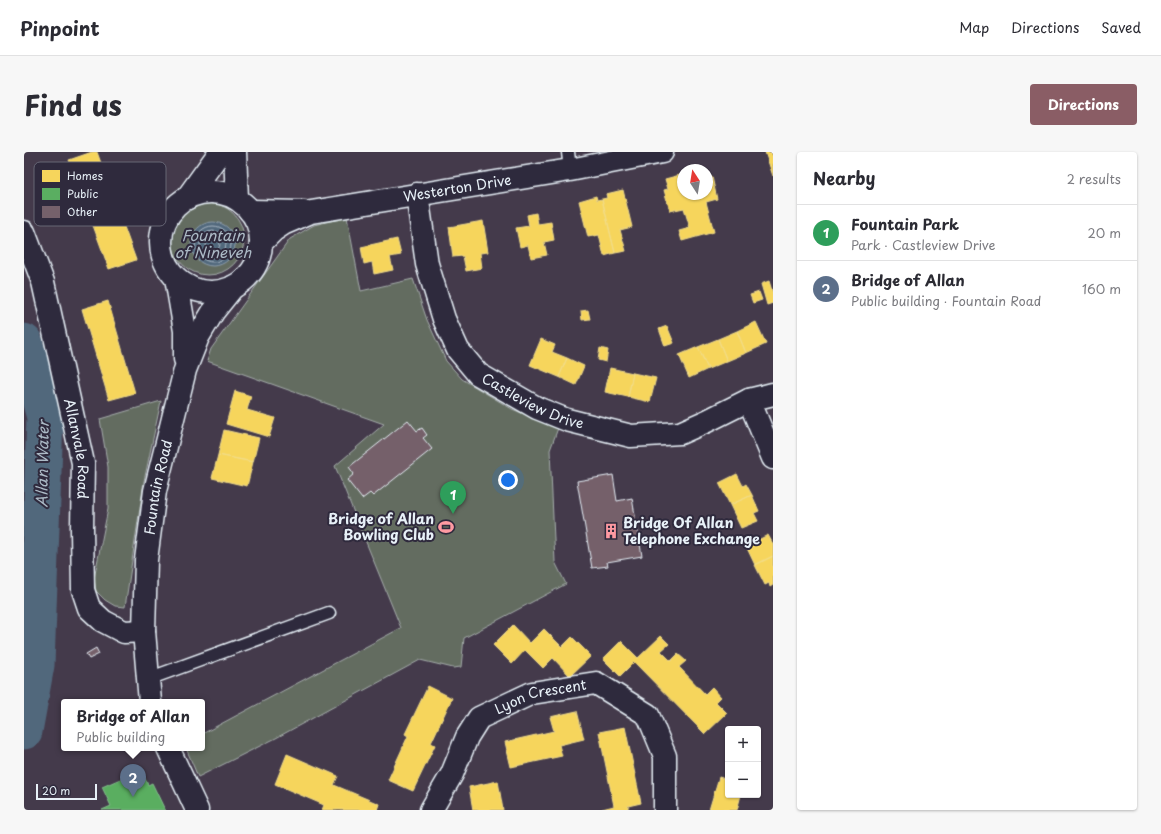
<!DOCTYPE html>
<html lang="en">
<head>
<meta charset="utf-8">
<style>
	:root { --surface:#fff; --page:#f7f7f7; --text:#2b2b33; --muted:#7c7c81; --line:#e1e1e2; --accent:#8a5d65 }
	body { margin:0; font-family:"Playpen Sans",sans-serif; background:var(--page); color:var(--text) }
	.controls { position:absolute; right:12px; bottom:12px; display:grid; overflow:hidden; border-radius:4px; box-shadow:0 1px 3px #0004 }
	.controls button { width:36px; height:36px; display:grid; place-items:center; padding:0; border:0; border-bottom:1px solid var(--line); background:var(--surface); color:var(--text); font:20px sans-serif }
	.compass { position:absolute; left:653px; top:12px; width:36px; height:36px; border-radius:50%; background:var(--surface); box-shadow:0 1px 3px #0004; rotate:348deg }
	.scale { position:absolute; left:12px; bottom:10px; width:61px; box-sizing:border-box; padding-left:4px; border:2px solid #e8f1f8; border-top:0; font-size:11px; line-height:14px; white-space:nowrap; color:#e8f1f8; -webkit-text-stroke:3px #2f2a3d; paint-order:stroke }
	.you { position:absolute; left:484px; top:328px; width:14px; height:14px; margin:-10px; border:3px solid #fff; border-radius:50%; background:#1a73e8; box-shadow:0 0 0 6px #1a73e833 }
	.badge { display:grid; place-items:center; width:26px; height:26px; border-radius:50%; background:var(--accent); color:#fff; font-size:13px; font-weight:700 }
	.pin { position:absolute; translate:-50% -33px; filter:drop-shadow(0 1px 2px #0008) }
	.pin::after { content:''; position:absolute; top:21px; width:14px; height:12px; background:inherit; clip-path:polygon(0 0,100% 0,50% 100%) }
	.popup { position:absolute; left:37px; top:547px; width:144px; height:52px; box-sizing:border-box; display:grid; place-content:center; border-radius:4px; background:var(--surface); filter:drop-shadow(0 1px 3px #0005); font-size:13px; white-space:nowrap; color:var(--muted) }
	.popup b { font-size:15px; color:var(--text) }
	.popup::after { content:''; position:absolute; left:50%; top:100%; margin-left:-8px; border:8px solid transparent; border-top-color:var(--surface) }
	.list { margin:0; padding:0; list-style:none }
	h2 { display:flex; justify-content:space-between; align-items:center; height:52px; margin:0; padding:0 16px; font-size:17px }
	h2 small { font-size:13px; font-weight:400; color:var(--muted) }
	.list li { display:grid; grid-template-columns:26px 1fr auto; gap:12px; align-items:center; box-sizing:border-box; height:56px; padding:0 16px; border-top:1px solid var(--line) }
	.list b { display:block; font-size:15px; white-space:nowrap }
	.list p { margin:0; font-size:13px; white-space:nowrap; color:var(--muted) }
	.list em { font-size:13px; font-style:normal; color:var(--muted) }
	.map { position:relative; flex:none; width:749px; height:658px; overflow:hidden; border-radius:4px }
	header { display:flex; align-items:center; gap:24px; box-sizing:border-box; height:56px; padding:0 20px; background:var(--surface); border-bottom:1px solid var(--line) }
	header strong { font-size:19px }
	nav { display:flex; gap:22px; margin-inline-start:auto; font-size:14px }
	.intro { display:flex; align-items:center; justify-content:space-between; box-sizing:border-box; height:96px; padding:0 24px }
	h1 { margin:0; font-size:28px }
	.button { padding:10px 18px; border-radius:4px; background:var(--accent); color:#fff; font-size:14px; font-weight:700 }
	main { display:flex; gap:24px; padding:0 24px }
	aside { flex:1; background:var(--surface); border-radius:4px; box-shadow:0 1px 3px #0004 }
	.map>svg:first-child { display:block }
	.green { fill:#636c60; stroke:#a6aeac }
	.water { fill:#51677c; stroke:#8d9eae }
	.homes { fill:#f6d55c; stroke:#f2dd8b }
	.public { fill:#5aae61; stroke:#85c28e }
	.lines { fill:none; stroke-linecap:round; stroke-linejoin:round }
	.shore { stroke:#acbac6; stroke-width:1 }
	.river { stroke:#51677c; stroke-width:37 }
	.building { fill:#75616b; stroke:#e8f1f8 }
	.service-casing { stroke:#e8f1f8; stroke-width:15 }
	.minor-casing { stroke:#e8f1f8; stroke-width:25 }
	.secondary-casing { stroke:#e8f1f8; stroke-width:25 }
	.service { stroke:#2f2a3d; stroke-width:12 }
	.minor { stroke:#2f2a3d; stroke-width:22 }
	.secondary { stroke:#2f2a3d; stroke-width:22 }
	.labels { text-anchor:middle; stroke-width:4; stroke-linejoin:round; paint-order:stroke }
	.street-label { font-size:14px; fill:#e8f1f8; stroke:#2f2a3d }
	.poi-label { font-size:14px; font-weight:bold; fill:#e8f1f8; stroke:#2f2a3d; text-anchor:end }
	.water-label { font-size:15px; font-style:italic; fill:#acbac6; stroke:#2f2a3d }
	.key { fill:#2f2a3d; stroke:#666675; stroke-width:1 }
	.key-label { font-size:11px; fill:#e8f1f8 }
</style>
</head>
<body>
<header>
<strong>Pinpoint</strong>
<nav><a>Map</a><a>Directions</a><a>Saved</a></nav>
</header>
<div class="intro"><h1>Find us</h1><a class="button">Directions</a></div>
<main>
<div class="map">
<svg width="749" height="658" viewBox="0 0 749 658">
	<rect width="100%" height="100%" fill="#443a4b"/>
	<filter id="ink" filterUnits="userSpaceOnUse"><feTurbulence type="fractalNoise" baseFrequency=".025" numOctaves="2"/><feDisplacementMap in="SourceGraphic" scale="8" xChannelSelector="R" yChannelSelector="G"/><feConvolveMatrix kernelMatrix="1 2 1 2 8 2 1 2 1" color-interpolation-filters="sRGB"/></filter>
	<g filter="url(#ink)">
		<!-- green -->
		<path class="green" d="M148 87a36 36 0 1 1 72 0a36 36 0 1 1-72 0Z
			M323,65L337,139L389,127L403,168L422,209L438,227L488,257L534,276L526,298L531,410L542,432L440,486L437,515L429,516L396,508L252,586L174,625L162,596H178V582L377,476L311,314L360,272L183,209L187,197L266,87L290,73Z
			M137,249L120,329L101,455L91,454L81,448L72,439L70,427L84,357V315L76,267Z"/>
		<!-- water -->
		<path class="water" d="M167 92a22 22 0 1 1 44 0a22 22 0 1 1-44 0Z"/>
		<!-- homes -->
		<path class="homes" d="M68,0H73L112,108L85,117L45,8Z
			M741,0H749V24Z
			M683,20L685,26L688,25L693,47L682,50L690,80L658,89L655,79L666,76L660,56L646,59L640,38L644,37L641,27L656,23L659,33V42H683Z
			M599,38L608,75L596,78L602,99L591,101L578,47L583,46L582,42Z
			M572,44L573,48L578,47L591,101L580,104L575,83L564,85L555,49Z
			M512,61L514,72L527,70L530,88L520,90L523,103L507,106L504,93L496,95L492,76L505,74L503,63Z
			M459,69L464,100L456,101L458,116L442,119L439,104L429,105L425,75Z
			M373,87L377,103L366,105L369,118L350,122L348,110L340,112L337,95Z
			M745,129L749,142V151L743,153L737,132Z
			M735,140L738,148L729,151L726,143Z
			M84,149L111,241L85,248L58,157Z
			M564,158L566,167L558,168L557,159Z
			M732,170L742,192L722,201L713,179Z
			M643,174L650,191L641,194L635,177Z
			M713,179L722,201L703,209L694,187Z
			M517,187L531,193L528,200L543,206L535,225L506,213Z
			M694,187L703,209L684,217L674,195Z
			M674,195L684,217L665,226L655,203Z
			M576,196L584,198L582,210L574,208Z
			M543,206L560,214L552,233L535,225Z
			M586,216L609,221L604,245L581,240Z
			M609,221L632,226L626,250L604,245Z
			M211,239L227,244L223,258L251,266L245,285L202,272Z
			M200,278L235,286L229,310L194,303Z
			M194,303L229,310L223,334L188,326Z
			M713,322L719,334L722,332L728,343L706,353L695,331Z
			M728,343L735,359L730,361L734,369L717,376L706,353Z
			M744,383L749,392V404L731,413L722,394Z
			M749,404V433L746,435L745,431L741,433L731,413Z
			M489,473L506,491L520,477L538,495L548,485L567,504L546,524L529,506L519,516L501,498L488,512L469,493Z
			M637,484L645,492L637,499L647,509L654,502L662,509L655,515L681,542L688,535L697,545L692,550L703,561L681,582L610,510L596,524L579,507L597,489L614,506Z
			M404,534L428,546L407,591L411,593L389,639L364,628L384,584L381,582Z
			M553,559L560,587L535,593L538,604L487,615L481,590L530,579L526,565Z
			M601,575L617,651L604,654V658H578V657L590,654L575,580Z
			M263,602L314,624L310,633L355,652L353,658H298L300,653L251,632Z
			M695,625L704,628V643H717L713,658H685Z
			M474,629L479,658H449L445,635Z"/>
		<!-- public -->
		<path class="public" d="M117,618L124,633L128,631L141,658H78L87,654L78,635Z"/>
		<g class="lines">
			<!-- shore -->
			<path class="shore" d="M171 92a18 18 0 1 1 36 0a18 18 0 1 1-36 0Z
				M176 92a13 13 0 1 1 26 0a13 13 0 1 1-26 0Z
				M182 92a7 7 0 1 1 14 0a7 7 0 1 1-14 0Z"/>
			<!-- river -->
			<path class="river" d="M0,190L21,265L12,513L0,579"/>
		</g>
		<!-- building -->
		<path class="building" d="M384,268L393,279L398,276L403,283L399,286L408,297L349,344L346,341L338,347L323,328L330,322L325,315Z
			M589,323L593,349L608,346L618,404L583,410L584,414L568,416L553,329Z
			M72,496L75,502L65,507L62,502Z"/>
		<g class="lines">
			<defs>
				<path id="service" d="M544,0L546,18
					M124,527L305,461"/>
				<g id="minor">
					<path id="s1" d="M393,42L403,112L420,167L434,198L454,222L513,256L543,268L607,284L656,281L683,269L725,248L749,242"/>
					<path d="M226,59L280,60"/>
					<path id="s2" d="M0,80L19,130L59,311L58,377L59,438L65,456L79,469L100,480L120,479"/>
					<path id="s3" d="M237,91L250,78L259,72L287,60L546,18L638,0"/>
					<path d="M725,248L749,306"/>
					<path id="s4" d="M407,658L428,622L443,585L455,566L508,541L572,531L624,563L641,604V658"/>
				</g>
				<g id="secondary">
					<path d="M211,0L213,47"/>
					<circle cx="187" cy="90" r="50"/>
					<path d="M163,46L196,0"/>
					<path d="M152,126L161,179V207"/>
					<path id="s5" d="M126,550L120,479L122,408L131,339L161,218L174,185L189,160L209,135"/>
					<path d="M144,596L173,658"/>
				</g>
			</defs>
			<!-- service casing -->
			<use href="#service" class="service-casing"/>
			<!-- minor casing -->
			<use href="#minor" class="minor-casing"/>
			<!-- secondary casing -->
			<use href="#secondary" class="secondary-casing"/>
			<!-- service -->
			<use href="#service" class="service"/>
			<!-- minor -->
			<use href="#minor" class="minor"/>
			<!-- secondary -->
			<use href="#secondary" class="secondary"/>
		</g>
	</g>
	<!-- icons -->
	<defs>
		<symbol id="stadium-bare" viewBox="-9 -9 18 18"><path d="M0-5a6.5 5 0 1 0 0 10a6.5 5 0 1 0 0-10ZM-3.5-1.8h7v3.6h-7Z" fill="#ff9aa2" stroke="#2f2a3d" stroke-width="2.5" paint-order="stroke"/></symbol>
		<symbol id="building-bare" viewBox="-9 -9 18 18"><path d="M-4-6H4V6H1V3H-1V6H-4ZM-2.5-4.3h1.7v1.8h-1.7ZM.8-4.3h1.7v1.8H.8ZM-2.5-1h1.7V.8h-1.7ZM.8-1h1.7V.8H.8Z" fill="#ff9aa2" stroke="#2f2a3d" stroke-width="2.5" paint-order="stroke"/></symbol>
	</defs>
	<g fill-rule="evenodd">
		<use href="#stadium-bare" x="411" y="364" width="22" height="22"/>
		<use href="#building-bare" x="576" y="368" width="22" height="22"/>
	</g>
	<g class="labels">
		<!-- street labels -->
		<g class="street-label">
			<text dy="5" stroke="none"><textPath href="#s3" startOffset="208">Westerton Drive</textPath></text>
			<text dy="5" stroke="none"><textPath href="#s1" startOffset="255">Castleview Drive</textPath></text>
			<text dy="5" stroke="none"><textPath href="#s2" startOffset="224">Allanvale Road</textPath></text>
			<text dy="5" stroke="none"><textPath href="#s5" startOffset="216">Fountain Road</textPath></text>
			<text dy="5" stroke="none"><textPath href="#s4" startOffset="170">Lyon Crescent</textPath></text>
		</g>
		<!-- poi labels -->
		<g class="poi-label">
			<text x="410" y="372">Bridge of Allan<tspan x="410" dy="16">Bowling Club</tspan></text>
			<text x="599" y="376" text-anchor="start">Bridge Of Allan<tspan x="599" dy="16">Telephone Exchange</tspan></text>
		</g>
		<!-- water labels -->
		<g class="water-label">
			<text x="189" y="89">Fountain<tspan x="189" dy="17">of Nineveh</tspan></text>
			<text transform="translate(19 312) rotate(-89)" y="5">Allan Water</text>
		</g>
	</g>
	<!-- legend -->
	<rect x="10" y="10" width="132" height="64" rx="6" class="key"/>
	<rect x="18" y="18" width="18" height="12" fill="#f6d55c"/>
	<rect x="18" y="36" width="18" height="12" fill="#5aae61"/>
	<rect x="18" y="54" width="18" height="12" fill="#75616b"/>
	<g class="key-label">
		<text x="43" y="28">Homes</text>
		<text x="43" y="46">Public</text>
		<text x="43" y="64">Other</text>
	</g>
</svg>
<div class="controls">
<button>+</button>
<button>−</button>
</div>
<svg class="compass" viewBox="-18 -18 36 36"><path d="M0-13l5 13h-10z" fill="#e53935"/><path d="M0 13l5-13h-10z" fill="#7c7c81"/></svg>
<div class="scale">20 m</div>
<div class="you"></div>
<div class="pin badge" style="left:429px;top:362px;background:#2e9e5b">1</div>
<div class="pin badge" style="left:109px;top:645px;background:#5c6f8a">2</div>
<div class="popup"><b>Bridge of Allan</b>Public building</div>
</div>
<aside>
<h2>Nearby<small>2 results</small></h2>
<ul class="list">
<li><span class="badge" style="background:#2e9e5b">1</span><div><b>Fountain Park</b><p>Park · Castleview Drive</p></div><em>20 m</em></li>
<li><span class="badge" style="background:#5c6f8a">2</span><div><b>Bridge of Allan</b><p>Public building · Fountain Road</p></div><em>160 m</em></li>
</ul>
</aside>
</main>
</body>
</html>
